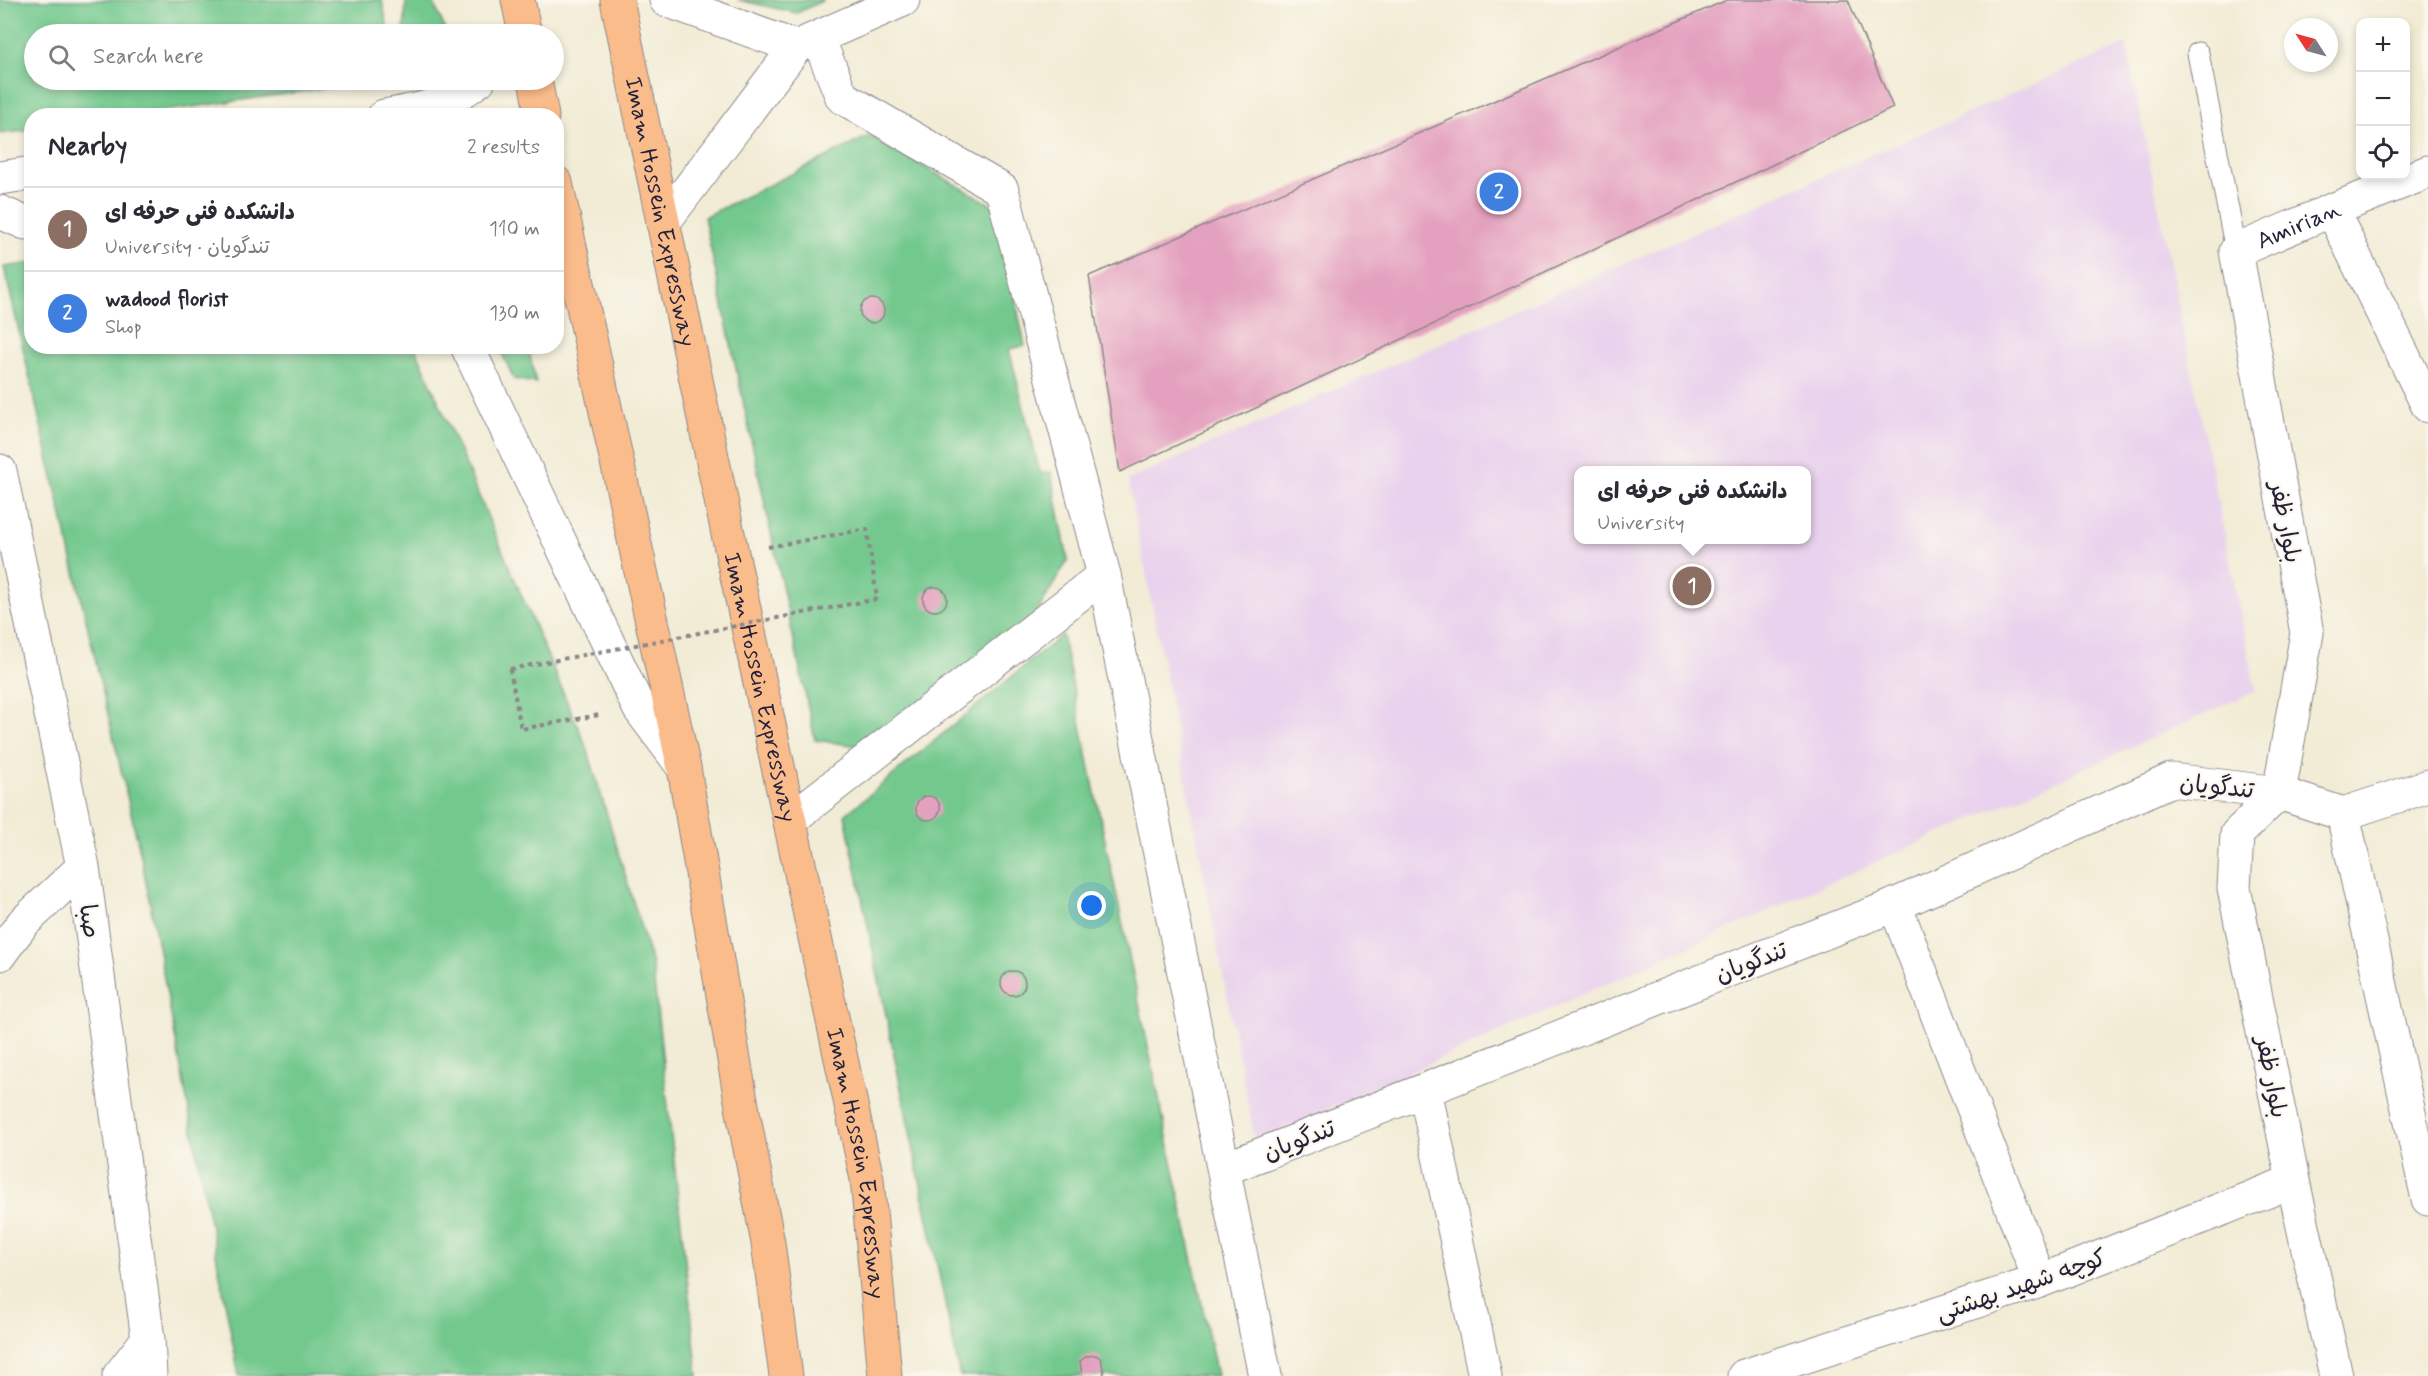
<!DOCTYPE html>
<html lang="en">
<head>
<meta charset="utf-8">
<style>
	:root { --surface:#fff; --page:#f7f7f7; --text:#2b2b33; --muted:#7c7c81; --line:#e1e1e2; --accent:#1f6fb2 }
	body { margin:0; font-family:Mynerve,"Playpen Sans Arabic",sans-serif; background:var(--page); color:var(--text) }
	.controls { position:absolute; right:18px; top:18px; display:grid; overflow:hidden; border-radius:12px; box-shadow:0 3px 9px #0003 }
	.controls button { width:54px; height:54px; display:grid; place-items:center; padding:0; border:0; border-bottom:2px solid var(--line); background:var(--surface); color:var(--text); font:30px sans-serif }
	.compass { position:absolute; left:2284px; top:18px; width:54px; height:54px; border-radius:50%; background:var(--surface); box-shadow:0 3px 9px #0003; rotate:306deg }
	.you { position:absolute; left:1092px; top:906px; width:21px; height:21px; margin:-15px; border:4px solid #fff; border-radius:50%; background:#1a73e8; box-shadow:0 0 0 9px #1a73e833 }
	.badge { display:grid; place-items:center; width:39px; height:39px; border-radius:50%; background:var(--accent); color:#fff; font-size:20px; font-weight:700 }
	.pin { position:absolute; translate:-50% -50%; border:3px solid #fff; box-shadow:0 2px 6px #0006 }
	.popup { position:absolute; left:1574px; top:466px; width:237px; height:78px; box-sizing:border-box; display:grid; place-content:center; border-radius:12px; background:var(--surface); filter:drop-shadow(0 2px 4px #0005); font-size:20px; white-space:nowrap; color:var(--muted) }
	.popup b { font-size:22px; color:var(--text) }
	.popup::after { content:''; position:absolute; left:50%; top:100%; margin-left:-12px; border:12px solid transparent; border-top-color:var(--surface) }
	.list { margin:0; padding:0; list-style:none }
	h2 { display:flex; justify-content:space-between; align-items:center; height:78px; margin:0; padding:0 24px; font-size:26px }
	h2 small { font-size:20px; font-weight:400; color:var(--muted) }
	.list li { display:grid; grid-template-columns:39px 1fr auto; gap:18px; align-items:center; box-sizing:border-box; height:84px; padding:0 24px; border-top:2px solid var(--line) }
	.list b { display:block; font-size:22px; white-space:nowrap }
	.list p { margin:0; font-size:20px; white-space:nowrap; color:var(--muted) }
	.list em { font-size:20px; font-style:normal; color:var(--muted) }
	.icon { flex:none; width:33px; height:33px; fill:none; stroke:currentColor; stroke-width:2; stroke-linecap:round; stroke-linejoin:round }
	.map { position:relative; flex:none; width:2428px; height:1376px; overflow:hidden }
	.search { position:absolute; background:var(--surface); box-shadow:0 3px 9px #0003; left:24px; top:24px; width:540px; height:66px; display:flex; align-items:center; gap:15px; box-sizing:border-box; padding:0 21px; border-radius:33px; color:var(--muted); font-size:22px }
	.panel { position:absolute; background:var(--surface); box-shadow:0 3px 9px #0003; left:24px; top:108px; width:540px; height:246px; border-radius:24px }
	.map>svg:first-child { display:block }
	.built { fill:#e9d2ed; fill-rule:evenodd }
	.green { fill:#72c88d; stroke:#4a7564; stroke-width:1.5 }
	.building { fill:#e4a1bf }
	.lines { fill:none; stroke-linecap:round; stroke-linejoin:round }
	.service-casing { stroke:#8a8788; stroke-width:23 }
	.minor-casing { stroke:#8a8788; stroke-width:35 }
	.tertiary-casing { stroke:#8a8788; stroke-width:35 }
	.trunk-casing { stroke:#8a8788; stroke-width:35 }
	.path { stroke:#8a8788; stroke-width:4; stroke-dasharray:4.5 4.5; stroke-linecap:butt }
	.service { stroke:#fff; stroke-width:21 }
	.minor { stroke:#fff; stroke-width:33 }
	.tertiary { stroke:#fff; stroke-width:33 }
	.trunk { stroke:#fabc8b; stroke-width:33 }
	.path-bridge { stroke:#8a8788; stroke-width:4; stroke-dasharray:4.5 4.5; stroke-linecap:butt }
	.labels { text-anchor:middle; stroke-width:4.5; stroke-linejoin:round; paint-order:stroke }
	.street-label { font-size:24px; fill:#22223b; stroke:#fbf7ec }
</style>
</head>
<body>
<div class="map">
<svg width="2428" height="1376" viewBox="0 0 2428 1376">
	<rect width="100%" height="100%" fill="#fbf7ec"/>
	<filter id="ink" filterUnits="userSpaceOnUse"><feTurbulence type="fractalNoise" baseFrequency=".0167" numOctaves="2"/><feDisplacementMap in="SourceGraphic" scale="12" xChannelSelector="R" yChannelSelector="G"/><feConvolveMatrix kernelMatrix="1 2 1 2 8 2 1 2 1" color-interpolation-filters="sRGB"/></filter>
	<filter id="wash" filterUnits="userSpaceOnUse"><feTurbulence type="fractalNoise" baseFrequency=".008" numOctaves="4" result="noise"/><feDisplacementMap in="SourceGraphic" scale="24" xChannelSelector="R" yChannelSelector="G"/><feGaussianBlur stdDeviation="1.35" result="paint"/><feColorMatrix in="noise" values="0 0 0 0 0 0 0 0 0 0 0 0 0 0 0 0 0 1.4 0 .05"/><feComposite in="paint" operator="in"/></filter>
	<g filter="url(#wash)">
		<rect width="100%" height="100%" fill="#f2ecd6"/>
		<!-- built -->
		<path class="built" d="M2126,44L2256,691L1255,1142L1128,480ZM1578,470H1806V540H1578Z"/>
		<!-- green -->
		<path class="green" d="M0,0H382L389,34H34V80H388L134,115L32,116L31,130L0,134Z
			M406,0H432L447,33L404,34Z
			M738,0H824L797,13Z
			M869,136L996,207L1025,346L1009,349L1040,473L1051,472L1068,560L1031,622L874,748L815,740L704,217Z
			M31,263L32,346L415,347L587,748L652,964L698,1376H239L141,856L4,267Z
			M499,347H528L536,383L514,379Z
			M1062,635L1217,1376H960L845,815Z"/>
		<g id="blocks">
			<!-- building -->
			<path class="building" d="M1727,0H1848L1893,108L1120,472L1089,276Z
				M860 311a12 12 0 1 1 24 0a12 12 0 1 1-24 0Z
				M923 599a12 12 0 1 1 24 0a12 12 0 1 1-24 0Z
				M916 808a12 12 0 1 1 24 0a12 12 0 1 1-24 0Z
				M1001 983a12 12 0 1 1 24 0a12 12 0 1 1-24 0Z
				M1096,1355L1101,1359L1104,1373L1102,1376H1082L1080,1361L1087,1356Z"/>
		</g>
	</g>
	<g filter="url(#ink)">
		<use href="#blocks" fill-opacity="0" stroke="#8a8788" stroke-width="1.5"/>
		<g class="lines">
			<defs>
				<path id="service" d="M2198,53L2236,251"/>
				<path id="minor" d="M2332,210L2428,406
					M0,471L83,867L148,1339L150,1376
					M790,820L1104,575
					M1895,905L2040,1281
					M0,954L23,923L83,867
					M1425,1090L1485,1376
					M119,1376L148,1339
					M1744,1376L2040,1281L2293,1181"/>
				<g id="tertiary">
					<path d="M666,0L796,47"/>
					<path d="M818,38L842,97L1002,190L1104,575L1265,1376"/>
					<path d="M384,116C423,109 447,105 479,80"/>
					<path d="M0,178L32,173"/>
					<path d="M0,212L25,223L32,222"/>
					<path d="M663,223L796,47L903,0"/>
					<path d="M467,346L639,708L684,768"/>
					<path d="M2343,814L2428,1199"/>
					<path d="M2343,814L2428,786"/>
					<path d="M1224,1169L1895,905L2171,780L2279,793L2343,814"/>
					<path id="s1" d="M2336,1376L2293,1181L2234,888L2237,834L2279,793L2307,633L2236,251L2332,210L2428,172"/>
				</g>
				<g id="trunk">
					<path d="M518,0L525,34"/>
					<path id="s2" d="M617,0L732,553L867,1179L885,1376"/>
					<path d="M535,80L542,116"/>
					<path d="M556,183L684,768L743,1112L768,1243L786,1376"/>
				</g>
			</defs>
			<!-- service casing -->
			<use href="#service" class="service-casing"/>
			<!-- minor casing -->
			<use href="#minor" class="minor-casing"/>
			<!-- tertiary casing -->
			<use href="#tertiary" class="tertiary-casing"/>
			<!-- trunk casing -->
			<use href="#trunk" class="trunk-casing"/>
			<!-- path -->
			<path class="path" d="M768,547L867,529L877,599
				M510,669L521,729L599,715"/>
			<!-- service -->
			<use href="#service" class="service"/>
			<!-- minor -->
			<use href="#minor" class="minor"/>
			<!-- tertiary -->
			<use href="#tertiary" class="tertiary"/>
			<!-- trunk -->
			<use href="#trunk" class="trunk"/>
			<!-- path-bridge -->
			<path class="path-bridge" d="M510,669L877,599"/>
		</g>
	</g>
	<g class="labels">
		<!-- street labels -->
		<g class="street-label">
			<text dy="8" stroke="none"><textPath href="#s2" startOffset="216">Imam Hossein Expressway</textPath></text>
			<text dy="8" stroke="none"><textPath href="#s1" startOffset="1230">Amirian</textPath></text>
			<text transform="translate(2286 522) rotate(79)" y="8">بلوار ظفر</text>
			<text dy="8" stroke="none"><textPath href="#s2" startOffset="702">Imam Hossein Expressway</textPath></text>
			<text transform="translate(2217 786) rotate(6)" y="8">تندگویان</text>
			<text transform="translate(90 921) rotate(82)" y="8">صبا</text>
			<text transform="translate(1751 962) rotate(-21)" y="8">تندگویان</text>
			<text transform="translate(2272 1077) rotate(79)" y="8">بلوار ظفر</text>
			<text transform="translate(1299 1140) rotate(-21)" y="8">تندگویان</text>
			<text dy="8" stroke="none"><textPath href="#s2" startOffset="1188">Imam Hossein Expressway</textPath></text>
			<text transform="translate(2021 1285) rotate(-19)" y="8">کوچه شهید بهشتی</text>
		</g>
	</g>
</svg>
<div class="controls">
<button>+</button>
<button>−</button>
<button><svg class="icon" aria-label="locate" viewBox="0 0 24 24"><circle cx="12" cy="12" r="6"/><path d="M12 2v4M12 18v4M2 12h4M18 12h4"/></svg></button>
</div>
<svg class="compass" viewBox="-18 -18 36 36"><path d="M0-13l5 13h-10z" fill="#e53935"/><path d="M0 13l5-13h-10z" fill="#7c7c81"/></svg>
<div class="you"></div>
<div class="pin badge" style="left:1692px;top:586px;background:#8d6e63">1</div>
<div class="popup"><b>دانشکده فنی حرفه ای</b>University</div>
<div class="pin badge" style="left:1499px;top:192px;background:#3f7fe0">2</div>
<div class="search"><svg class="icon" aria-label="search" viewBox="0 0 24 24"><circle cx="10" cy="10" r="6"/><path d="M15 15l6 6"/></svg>Search here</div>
<section class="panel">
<h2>Nearby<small>2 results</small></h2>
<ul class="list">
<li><span class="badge" style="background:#8d6e63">1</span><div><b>دانشکده فنی حرفه ای</b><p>University · تندگویان</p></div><em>110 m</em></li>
<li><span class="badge" style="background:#3f7fe0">2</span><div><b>wadood florist</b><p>Shop</p></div><em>130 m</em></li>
</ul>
</section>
</div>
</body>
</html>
